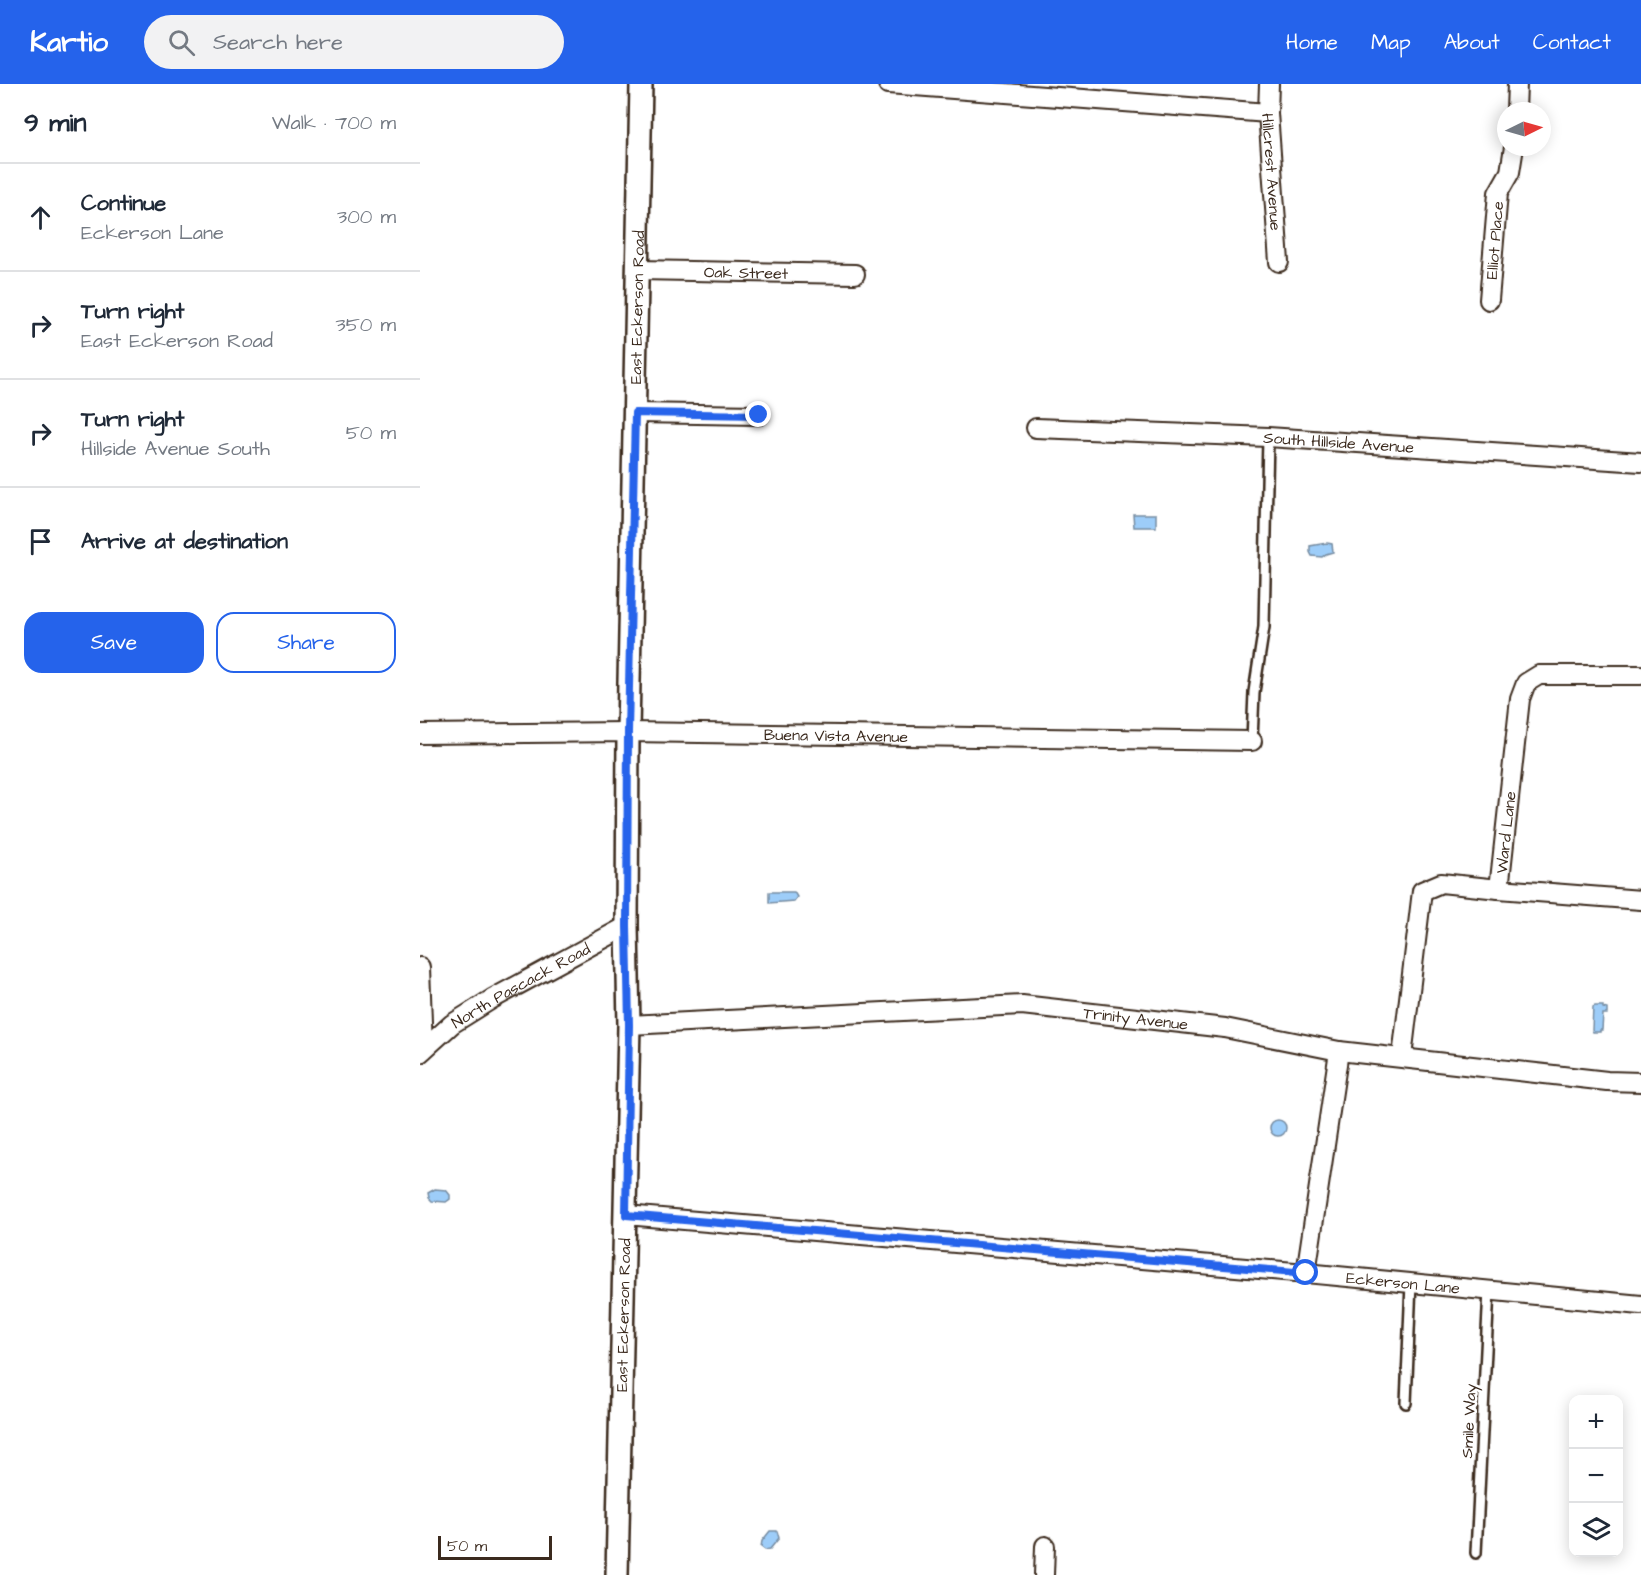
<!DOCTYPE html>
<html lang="en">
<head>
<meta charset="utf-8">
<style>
	:root { --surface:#fff; --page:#f2f2f3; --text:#1f2937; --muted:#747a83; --line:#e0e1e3; --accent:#2563eb }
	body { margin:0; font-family:"Architects Daughter",sans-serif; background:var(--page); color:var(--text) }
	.controls { position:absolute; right:18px; bottom:18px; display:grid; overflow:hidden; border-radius:12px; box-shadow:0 3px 15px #0003 }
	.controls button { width:54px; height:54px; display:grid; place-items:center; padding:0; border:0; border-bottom:2px solid var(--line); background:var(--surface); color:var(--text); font:30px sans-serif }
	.compass { position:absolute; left:1077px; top:18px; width:54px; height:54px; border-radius:50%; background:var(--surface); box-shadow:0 3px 15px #0003; rotate:85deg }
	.scale { position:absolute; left:18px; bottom:15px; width:114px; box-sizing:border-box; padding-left:6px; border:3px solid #3b2a1e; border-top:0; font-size:16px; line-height:21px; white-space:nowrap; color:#3b2a1e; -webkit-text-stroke:4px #fff; paint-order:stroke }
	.stop { position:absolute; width:18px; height:18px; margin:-14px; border:4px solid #2563eb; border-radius:50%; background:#fff }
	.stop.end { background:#2563eb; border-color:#fff; box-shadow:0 2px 6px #0008 }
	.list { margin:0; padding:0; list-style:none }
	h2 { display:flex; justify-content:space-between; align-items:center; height:78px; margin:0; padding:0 24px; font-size:26px }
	h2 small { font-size:20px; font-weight:400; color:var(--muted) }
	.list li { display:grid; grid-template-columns:39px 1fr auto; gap:18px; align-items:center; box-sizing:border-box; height:108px; padding:0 24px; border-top:2px solid var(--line) }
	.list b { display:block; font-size:22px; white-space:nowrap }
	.list p { margin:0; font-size:20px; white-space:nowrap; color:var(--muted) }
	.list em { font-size:20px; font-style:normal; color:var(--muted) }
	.actions { display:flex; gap:12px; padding:18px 24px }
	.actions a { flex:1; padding:14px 0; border:2px solid var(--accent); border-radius:18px; text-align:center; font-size:21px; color:var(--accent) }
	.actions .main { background:var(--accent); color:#fff }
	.icon { flex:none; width:33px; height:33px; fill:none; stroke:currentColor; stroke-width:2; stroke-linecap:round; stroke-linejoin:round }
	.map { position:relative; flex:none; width:1221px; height:1491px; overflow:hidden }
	header { display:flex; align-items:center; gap:36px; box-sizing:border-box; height:84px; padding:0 30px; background:var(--accent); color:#fff }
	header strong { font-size:28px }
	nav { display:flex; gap:33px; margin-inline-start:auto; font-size:21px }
	.search { width:420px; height:54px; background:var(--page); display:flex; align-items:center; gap:15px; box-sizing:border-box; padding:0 21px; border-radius:33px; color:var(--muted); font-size:22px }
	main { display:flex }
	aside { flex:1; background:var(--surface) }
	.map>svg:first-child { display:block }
	.water { fill:#9dcdf9; stroke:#768ca1; stroke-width:1.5 }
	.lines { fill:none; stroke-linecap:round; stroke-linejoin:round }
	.service-casing { stroke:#3b2a1e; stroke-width:14 }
	.minor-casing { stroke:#3b2a1e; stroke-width:22 }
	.tertiary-casing { stroke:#3b2a1e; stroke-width:26 }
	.service { stroke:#fff; stroke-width:9 }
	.minor { stroke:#fff; stroke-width:18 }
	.tertiary { stroke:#fff; stroke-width:21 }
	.route { stroke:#2563eb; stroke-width:8 }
	.labels { text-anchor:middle; stroke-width:5; stroke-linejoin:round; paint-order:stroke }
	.street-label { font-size:16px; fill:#3b2a1e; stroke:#fff }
</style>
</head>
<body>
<header>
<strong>Kartio</strong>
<div class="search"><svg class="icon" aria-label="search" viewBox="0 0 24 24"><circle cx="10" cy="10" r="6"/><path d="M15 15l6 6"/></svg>Search here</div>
<nav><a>Home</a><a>Map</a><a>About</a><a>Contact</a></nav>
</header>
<main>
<aside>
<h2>9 min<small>Walk · 700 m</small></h2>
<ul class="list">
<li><svg class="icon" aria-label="ahead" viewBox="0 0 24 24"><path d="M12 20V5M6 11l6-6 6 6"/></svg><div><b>Continue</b><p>Eckerson Lane</p></div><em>300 m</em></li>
<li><svg class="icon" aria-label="right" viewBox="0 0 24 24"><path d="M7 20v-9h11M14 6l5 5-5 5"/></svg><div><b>Turn right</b><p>East Eckerson Road</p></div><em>350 m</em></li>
<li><svg class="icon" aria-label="right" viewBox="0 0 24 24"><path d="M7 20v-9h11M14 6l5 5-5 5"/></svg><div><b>Turn right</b><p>Hillside Avenue South</p></div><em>50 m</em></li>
<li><svg class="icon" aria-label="arrive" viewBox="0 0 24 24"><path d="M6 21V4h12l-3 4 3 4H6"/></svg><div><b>Arrive at destination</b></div></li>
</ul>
<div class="actions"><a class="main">Save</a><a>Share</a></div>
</aside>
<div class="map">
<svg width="1221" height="1491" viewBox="0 0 1221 1491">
	<rect width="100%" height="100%" fill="#fff"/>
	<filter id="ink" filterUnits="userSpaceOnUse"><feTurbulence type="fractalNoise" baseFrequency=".0167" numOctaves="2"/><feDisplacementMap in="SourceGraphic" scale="12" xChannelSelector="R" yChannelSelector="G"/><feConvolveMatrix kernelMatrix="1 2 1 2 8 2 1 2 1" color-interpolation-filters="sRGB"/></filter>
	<g filter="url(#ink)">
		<!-- water -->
		<path class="water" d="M713,430H736V443H714Z
			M907,459L912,460L913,468L906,470L902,473L892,472L890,468V462Z
			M349,808H374L377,813L374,817L349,819Z
			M1175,922H1183V924L1187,925V930H1183L1182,946H1180V948H1173L1172,946L1173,923Z
			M850 1044a8 8 0 1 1 16 0a8 8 0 1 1-16 0Z
			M15,1105L26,1106L30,1111V1115L26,1118L12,1117L9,1114L8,1109Z
			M350,1447H357L359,1454L350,1465L345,1466L341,1463L342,1457Z"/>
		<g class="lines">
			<defs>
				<path id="service" d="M832,657L834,608L844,543L848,353
					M986,1319L991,1199
					M1056,1469L1069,1206"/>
				<g id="minor">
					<path d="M468,0L848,29"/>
					<path id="s1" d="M849,0L848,29L859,178"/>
					<path d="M1096,27L1097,0"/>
					<path id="s2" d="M218,186L435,190"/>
					<path id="s3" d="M1069,216L1078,109L1090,88L1094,63"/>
					<path d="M215,329L339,331"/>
					<path id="s4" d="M616,344L848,353L1221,378"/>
					<path id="s5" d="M0,650L208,648L832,657"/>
					<path id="s6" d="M1079,805L1100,615L1106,599L1119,591H1221"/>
					<path d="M0,883L3,966"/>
					<path id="s7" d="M209,941L602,921L805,944L919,967L1187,997L1221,998"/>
					<path id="s8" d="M0,969L32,940L72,915L207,842"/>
					<path d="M982,973L1002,807L1021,799L1079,805L1221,816"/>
					<path id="s9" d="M206,1131L886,1189L1221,1221"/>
					<path d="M886,1189L919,967"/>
					<path d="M624,1491L625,1462"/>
				</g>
				<g id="tertiary">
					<path id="s10" d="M197,1491L209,941L207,842L208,648L221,0"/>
				</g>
			</defs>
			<!-- service casing -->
			<use href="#service" class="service-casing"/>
			<!-- minor casing -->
			<use href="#minor" class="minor-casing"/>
			<!-- tertiary casing -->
			<use href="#tertiary" class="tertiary-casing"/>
			<!-- service -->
			<use href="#service" class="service"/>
			<!-- minor -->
			<use href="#minor" class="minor"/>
			<!-- tertiary -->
			<use href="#tertiary" class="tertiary"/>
		</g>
	</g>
	<g class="lines" filter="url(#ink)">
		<!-- route -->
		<path class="route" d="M339,331L215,329L208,648L207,842L209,941L206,1131L886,1189"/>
	</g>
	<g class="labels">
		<!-- street labels -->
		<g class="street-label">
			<text dy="6" stroke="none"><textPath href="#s1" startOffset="88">Hillcrest Avenue</textPath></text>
			<text dy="6" stroke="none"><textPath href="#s3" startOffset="60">Elliot Place</textPath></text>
			<text dy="6" stroke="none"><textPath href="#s2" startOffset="108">Oak Street</textPath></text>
			<text dy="6" stroke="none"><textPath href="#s10" startOffset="1268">East Eckerson Road</textPath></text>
			<text dy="6" stroke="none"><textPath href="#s4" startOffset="303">South Hillside Avenue</textPath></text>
			<text dy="6" stroke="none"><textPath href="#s5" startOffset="416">Buena Vista Avenue</textPath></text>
			<text dy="6" stroke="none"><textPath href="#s6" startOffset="57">Ward Lane</textPath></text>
			<text dy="6" stroke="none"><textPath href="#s8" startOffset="122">North Pascack Road</textPath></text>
			<text dy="6" stroke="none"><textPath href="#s7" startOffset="508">Trinity Avenue</textPath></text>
			<text dy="6" stroke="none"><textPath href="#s9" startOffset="780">Eckerson Lane</textPath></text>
			<text dy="6" stroke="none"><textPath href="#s10" startOffset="260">East Eckerson Road</textPath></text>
			<text transform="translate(1048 1337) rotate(-87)" y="6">Smile Way</text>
		</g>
	</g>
</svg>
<div class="controls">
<button>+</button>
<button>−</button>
<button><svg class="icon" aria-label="layers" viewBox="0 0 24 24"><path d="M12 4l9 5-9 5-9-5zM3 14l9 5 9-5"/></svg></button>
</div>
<svg class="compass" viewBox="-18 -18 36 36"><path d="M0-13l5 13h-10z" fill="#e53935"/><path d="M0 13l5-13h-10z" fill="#747a83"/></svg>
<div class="scale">50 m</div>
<div class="stop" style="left:886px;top:1189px"></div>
<div class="stop end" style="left:339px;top:331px"></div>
</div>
</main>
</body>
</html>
